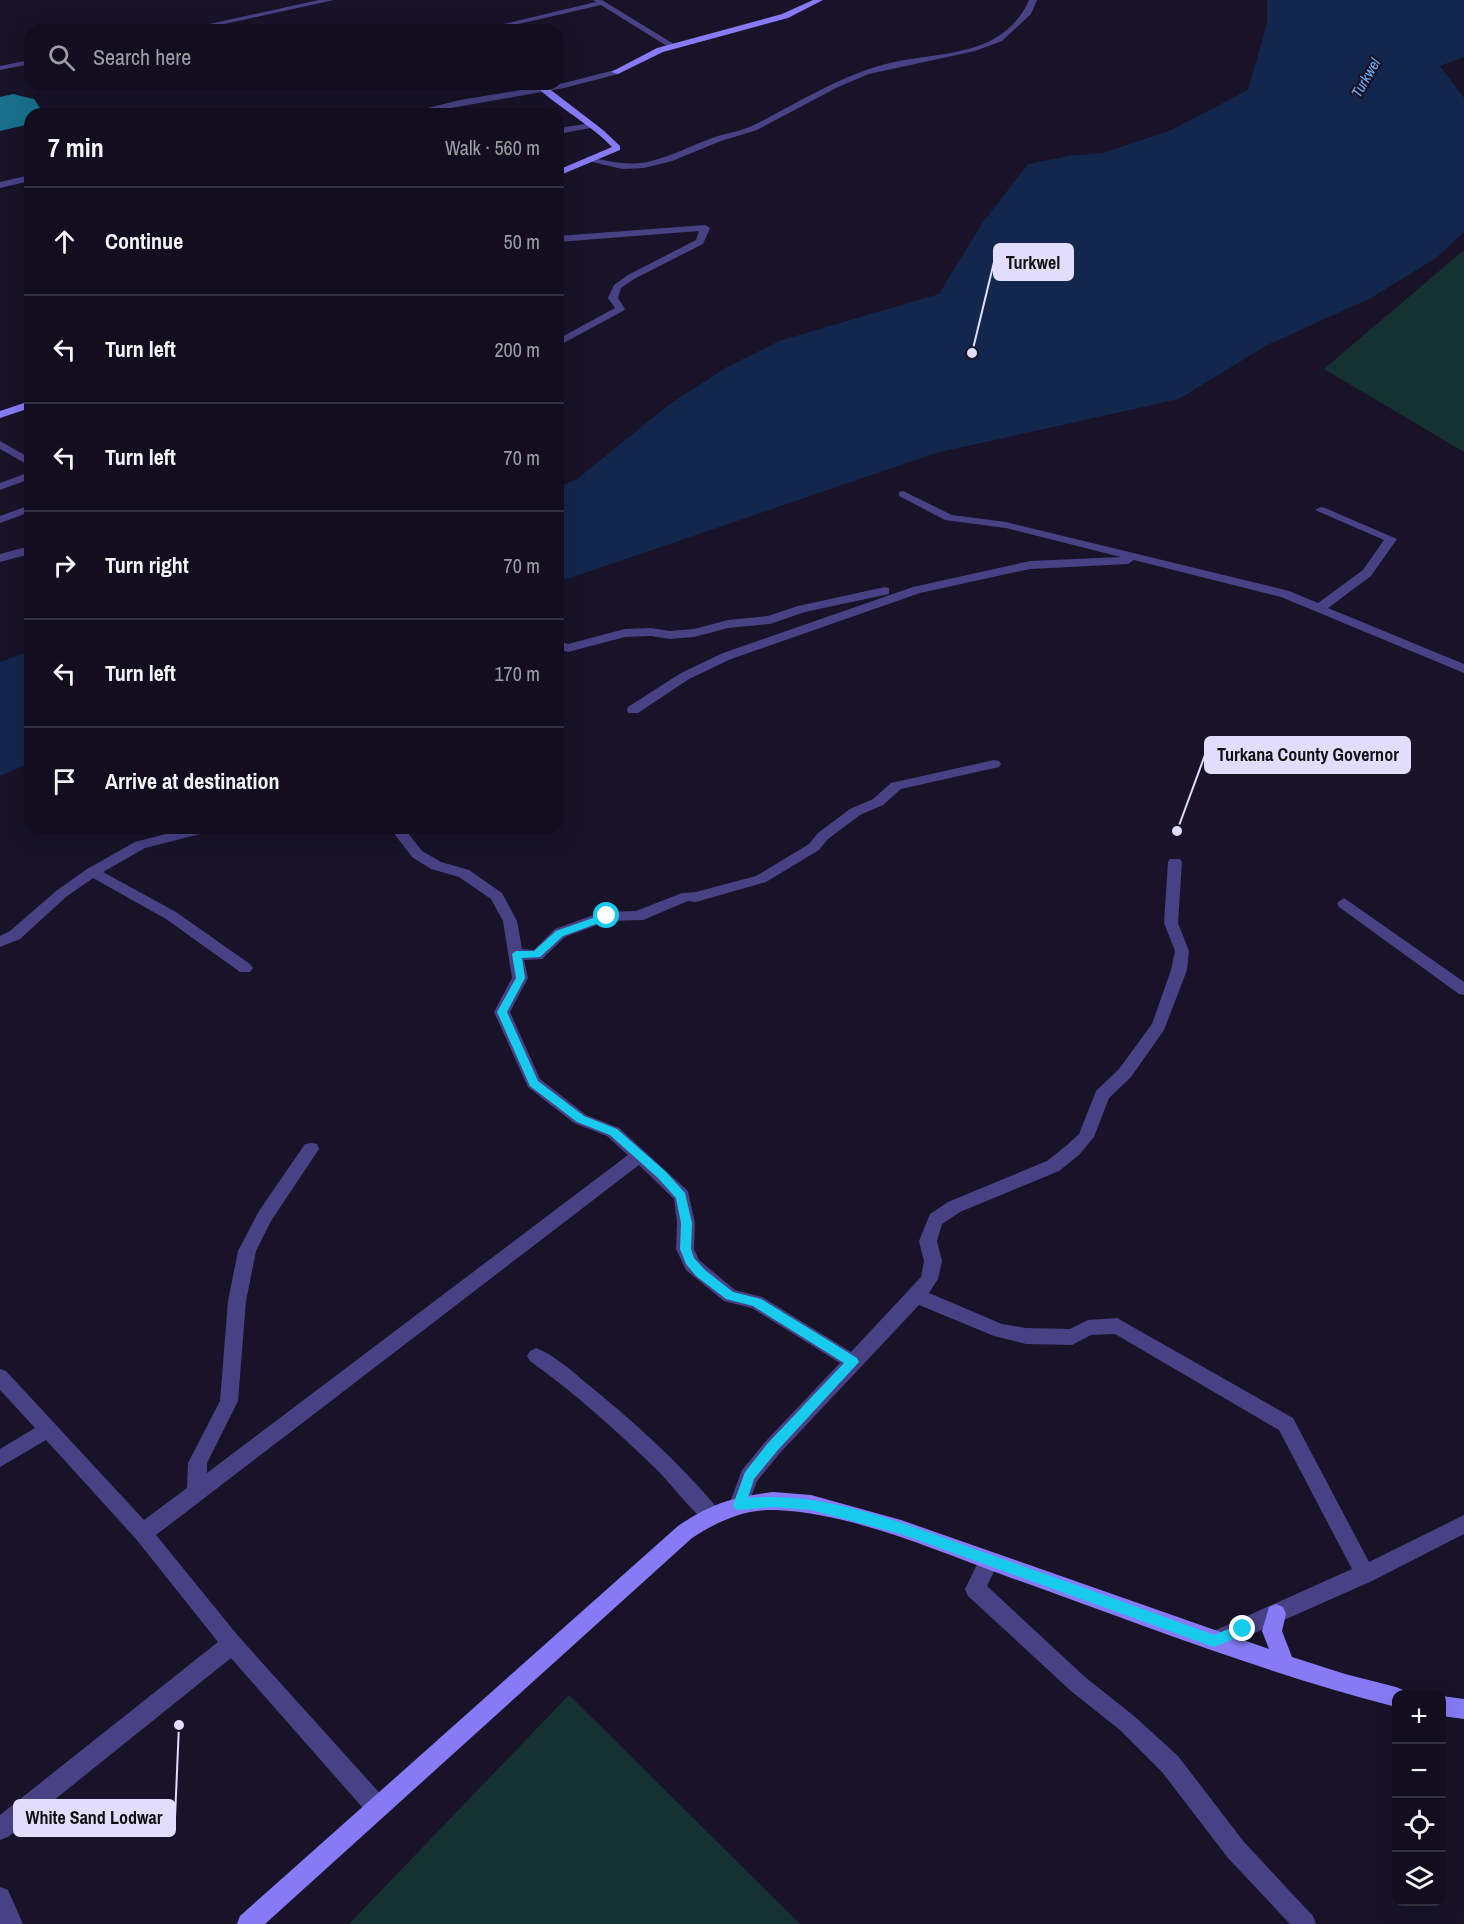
<!DOCTYPE html>
<html lang="en">
<head>
<meta charset="utf-8">
<style>
	:root { --surface:#120e1f; --page:#1b1728; --text:#f1f3f6; --muted:#9c9ca4; --line:#312e3d }
	body { margin:0; font-family:"Archivo Narrow",sans-serif; background:var(--page); color:var(--text) }
	.controls { position:absolute; right:18px; bottom:18px; display:grid; overflow:hidden; border-radius:12px; box-shadow:0 6px 24px #0002 }
	.controls button { width:54px; height:54px; display:grid; place-items:center; padding:0; border:0; border-bottom:2px solid var(--line); background:var(--surface); color:var(--text); font:30px sans-serif }
	.stop { position:absolute; width:18px; height:18px; margin:-14px; border:4px solid #18cbed; border-radius:50%; background:#fff }
	.stop.end { background:#18cbed; border-color:#fff; box-shadow:0 2px 6px #0008 }
	.list { margin:0; padding:0; list-style:none }
	h2 { display:flex; justify-content:space-between; align-items:center; height:78px; margin:0; padding:0 24px; font-size:26px }
	h2 small { font-size:20px; font-weight:400; color:var(--muted) }
	.list li { display:grid; grid-template-columns:39px 1fr auto; gap:18px; align-items:center; box-sizing:border-box; height:108px; padding:0 24px; border-top:2px solid var(--line) }
	.list b { display:block; font-size:22px; white-space:nowrap }
	.list em { font-size:20px; font-style:normal; color:var(--muted) }
	.icon { flex:none; width:33px; height:33px; fill:none; stroke:currentColor; stroke-width:2; stroke-linecap:round; stroke-linejoin:round }
	.map { position:relative; flex:none; width:1464px; height:1924px; overflow:hidden }
	.search { position:absolute; background:var(--surface); box-shadow:0 6px 24px #0002; left:24px; top:24px; width:540px; height:66px; display:flex; align-items:center; gap:15px; box-sizing:border-box; padding:0 21px; border-radius:18px; color:var(--muted); font-size:22px }
	.panel { position:absolute; background:var(--surface); box-shadow:0 6px 24px #0002; left:24px; top:108px; width:540px; height:726px; border-radius:18px }
	.map>svg:first-child { display:block }
	.green { fill:#163132 }
	.water { fill:#13264c }
	.lines { fill:none; stroke-linecap:round; stroke-linejoin:round }
	.runway { fill:#186f8b; fill-rule:evenodd }
	.street { fill:#484184; fill-rule:evenodd }
	.secondary { fill:#867bf5; fill-rule:evenodd }
	.route { fill:#18cbed }
	.labels { text-anchor:middle; stroke-width:4.5; stroke-linejoin:round; paint-order:stroke }
	.far-water-label { font-size:15px; font-style:italic; fill:#73b0f4; stroke:#181329 }
	.leader { fill:none; stroke:#e2ddfc; stroke-width:2 }
	.callout-dot { fill:#e2ddfc; stroke:#181329; stroke-width:2 }
	.callout { fill:#e2ddfc; stroke:#e2ddfc; stroke-width:2 }
	.callout-label { font-size:18px; text-anchor:middle; font-weight:bold; fill:#111 }
</style>
</head>
<body>
<div class="map">
<svg width="1464" height="1924" viewBox="0 0 1464 1924">
	<rect width="100%" height="100%" fill="#181329"/>
	<!-- green -->
	<path class="green" d="M1464,250V452L1324,369Z
		M569,1695L800,1924H349Z"/>
	<!-- water -->
	<path class="water" d="M1267,0H1464V57L1440,66L1464,98V232L1436,258L1371,298L1267,345L1179,399L936,453L558,582V488L577,479L670,404L727,367L779,341L939,294L983,222L1028,164L1068,156L1103,153L1169,131L1248,90L1267,24Z
		M30,651V763L0,776V662Z"/>
	<g class="lines">
		<!-- runway -->
		<path class="runway" d="M13,94L34,99L42,111L40,114H30V124L0,131V97Z"/>
		<!-- street -->
		<path class="street" d="M319,0H334L197,30H182Z
			M593,0H602L677,46L670,48L601,5L493,30H479L596,2Z
			M1029,0H1037L1031,14L1002,41L975,51L869,74L838,87L757,130L721,141L672,161L644,168L622,169L584,160L588,157C607,161 627,166 647,162C671,157 692,145 715,137C728,133 742,131 754,125C798,103 839,76 886,64C919,55 968,56 997,37C1010,29 1024,14 1029,0Z
			M30,60V64L0,70V66Z
			M615,70H618V74L564,88L418,114H404L460,100L564,83Z
			M593,123L597,125L596,127L558,134V128Z
			M30,175V181L0,188V182Z
			M705,225L710,228L703,244L634,279L621,288L618,298L625,309L623,311L558,346V339L615,308L608,298L614,285L628,275L696,240L699,231L558,242V236Z
			M0,441L30,458V466L0,449Z
			M30,472V479L0,490V483Z
			M903,491L952,515L1006,522L1289,591L1318,603L1363,570L1384,540L1315,510L1321,507L1325,508L1397,539L1371,576L1328,608L1464,664V673L1281,597L1134,560L1128,564L1030,569L920,593L731,659L689,679L638,713H628L627,710L628,707L681,673L723,653L913,587L1030,561L1121,557L1006,528L945,520L899,496V492Z
			M30,505V512L0,523V516Z
			M30,546V554L0,562V554Z
			M885,587L889,588V594L805,612L770,624L728,628L694,637L670,639L651,636L625,637L568,652L558,649V641L568,644L625,629L651,628L670,631L694,629L728,620L768,616L798,606Z
			M994,760L999,761L1001,764L999,767L901,789L883,805L860,815L828,839L819,850L766,882L696,902L688,901L643,920L608,921L565,937L542,959L524,960L528,978L510,1012L540,1079L586,1115L619,1128L688,1191L695,1223L694,1249L699,1260L735,1290L762,1297L851,1352L921,1277L924,1261L919,1241L930,1214L948,1202L1047,1161L1067,1145L1079,1134L1096,1091L1119,1069L1152,1024L1171,970L1175,951L1164,923L1168,862L1170,859H1180L1182,862L1178,923L1189,951L1187,970L1164,1030L1131,1077L1109,1098L1094,1137L1079,1155L1059,1171L960,1212L942,1224L937,1241L942,1261L938,1279L929,1293L1002,1324L1026,1328L1070,1329L1088,1320L1117,1318L1293,1418L1369,1562L1464,1515V1534L1372,1581L1221,1648L1214,1651L1207,1648L1204,1641L1207,1634L1352,1569L1279,1430L1115,1334L1091,1335L1072,1345L1026,1344L994,1336L919,1305L780,1453L757,1481L746,1511L739,1514L732,1511L729,1505L742,1470L766,1441L840,1363L752,1308L724,1301L686,1270L676,1249L677,1223L674,1199L639,1165L156,1535L239,1637L385,1799L388,1807L385,1815L377,1818L369,1815L231,1658L8,1837L0,1840V1815L218,1642L136,1539L46,1440L0,1467V1449L35,1428L0,1390V1369L6,1371L144,1520L187,1488L188,1463L220,1401L228,1301L238,1251L259,1211L305,1144L311,1143L317,1144L319,1149L271,1221L256,1251L246,1301L238,1401L207,1463V1473L628,1155L607,1136L574,1123L528,1087L494,1012L512,978L503,921L491,899L459,877L431,869L412,857L393,832L394,828H408L407,832L422,851L441,862L469,870L502,893L517,921L522,949L534,950L555,929L602,912L636,911L682,893L696,892L756,876L809,844L818,833L850,809L873,799L891,783Z
			M189,828H214L212,831L145,848L103,872L176,912L250,964L253,968L250,972H240L166,919L93,878L66,897L20,939L0,947V936L10,931L56,891L87,869L135,842Z
			M1344,898L1464,982V995L1459,994L1339,907L1337,903Z
			M536,1348C554,1355 571,1370 585,1382C632,1420 679,1462 718,1509L721,1515L718,1521L711,1524C697,1519 669,1481 656,1469C616,1430 575,1393 530,1361L527,1356L530,1351Z
			M989,1552L996,1554L999,1561L987,1586L1085,1677L1134,1716L1178,1756L1244,1842L1313,1916L1316,1924H1290L1228,1858L1162,1772L1120,1730L1071,1691L968,1596L965,1589L982,1554Z
			M0,1887L8,1890L23,1924H0Z"/>
		<!-- secondary -->
		<path class="secondary" d="M813,0H823L788,18L663,52L618,74L611,72L657,48L782,14Z
			M541,87H547L603,130L620,146V150L558,176V170L612,147C591,125 564,111 541,91Z
			M30,401V408L0,418V411Z
			M773,1492L811,1495L901,1520L1269,1649L1262,1631L1269,1607L1276,1604L1283,1607L1286,1614L1282,1631L1292,1657L1345,1674L1396,1687L1403,1690L1405,1694H1396V1707C1263,1673 1135,1622 1006,1576C935,1550 851,1513 776,1510C744,1509 718,1521 692,1538L265,1924H237L240,1916L678,1526C712,1503 733,1497 773,1492Z
			M1442,1696L1464,1699V1719L1442,1716Z"/>
	</g>
	<!-- route -->
	<path class="route" d="M607,913L612,916L610,919L563,936L540,957L522,958L525,978L507,1012L538,1081L584,1116L617,1129L666,1172L685,1193L692,1223L691,1249L694,1258L705,1270L733,1292L761,1299L857,1358L859,1362L777,1451L754,1479L748,1498C830,1490 917,1529 994,1556C1068,1582 1141,1608 1214,1635L1243,1623L1248,1624L1250,1629L1248,1633L1214,1647L901,1534L811,1510L773,1507L739,1510L735,1509L733,1505L745,1472L768,1443L844,1363L753,1306L726,1299L696,1276L686,1264L680,1249L681,1223L676,1198L658,1178L610,1135L577,1122L530,1086L497,1012L516,978L512,954L516,951H534L556,931Z"/>
	<g class="labels">
		<!-- far-water labels -->
		<g class="far-water-label">
			<text transform="translate(1366 78) rotate(-60)" y="5">Turkwel</text>
		</g>
	</g>
	<!-- callouts -->
	<path class="leader" d="M972 353L994 262M1177 831L1205 755M179 1725L175 1818"/>
	<g class="callout-dot">
		<circle cx="972" cy="353" r="6"/>
		<circle cx="1177" cy="831" r="6"/>
		<circle cx="179" cy="1725" r="6"/>
	</g>
	<g class="callout">
		<rect x="994" y="244" width="79" height="36" rx="6"/>
		<rect x="1205" y="737" width="205" height="36" rx="6"/>
		<rect x="14" y="1800" width="161" height="36" rx="6"/>
	</g>
	<g class="callout-label">
		<text x="1033" y="269">Turkwel</text>
		<text x="1308" y="761">Turkana County Governor</text>
		<text x="94" y="1824">White Sand Lodwar</text>
	</g>
</svg>
<div class="controls">
<button>+</button>
<button>−</button>
<button><svg class="icon" aria-label="locate" viewBox="0 0 24 24"><circle cx="12" cy="12" r="6"/><path d="M12 2v4M12 18v4M2 12h4M18 12h4"/></svg></button>
<button><svg class="icon" aria-label="layers" viewBox="0 0 24 24"><path d="M12 4l9 5-9 5-9-5zM3 14l9 5 9-5"/></svg></button>
</div>
<div class="stop" style="left:607px;top:916px"></div>
<div class="stop end" style="left:1243px;top:1629px"></div>
<div class="search"><svg class="icon" aria-label="search" viewBox="0 0 24 24"><circle cx="10" cy="10" r="6"/><path d="M15 15l6 6"/></svg>Search here</div>
<section class="panel">
<h2>7 min<small>Walk · 560 m</small></h2>
<ul class="list">
<li><svg class="icon" aria-label="ahead" viewBox="0 0 24 24"><path d="M12 20V5M6 11l6-6 6 6"/></svg><div><b>Continue</b></div><em>50 m</em></li>
<li><svg class="icon" aria-label="left" viewBox="0 0 24 24"><path d="M17 20v-9H6M10 6l-5 5 5 5"/></svg><div><b>Turn left</b></div><em>200 m</em></li>
<li><svg class="icon" aria-label="left" viewBox="0 0 24 24"><path d="M17 20v-9H6M10 6l-5 5 5 5"/></svg><div><b>Turn left</b></div><em>70 m</em></li>
<li><svg class="icon" aria-label="right" viewBox="0 0 24 24"><path d="M7 20v-9h11M14 6l5 5-5 5"/></svg><div><b>Turn right</b></div><em>70 m</em></li>
<li><svg class="icon" aria-label="left" viewBox="0 0 24 24"><path d="M17 20v-9H6M10 6l-5 5 5 5"/></svg><div><b>Turn left</b></div><em>170 m</em></li>
<li><svg class="icon" aria-label="arrive" viewBox="0 0 24 24"><path d="M6 21V4h12l-3 4 3 4H6"/></svg><div><b>Arrive at destination</b></div></li>
</ul>
</section>
</div>
</body>
</html>
